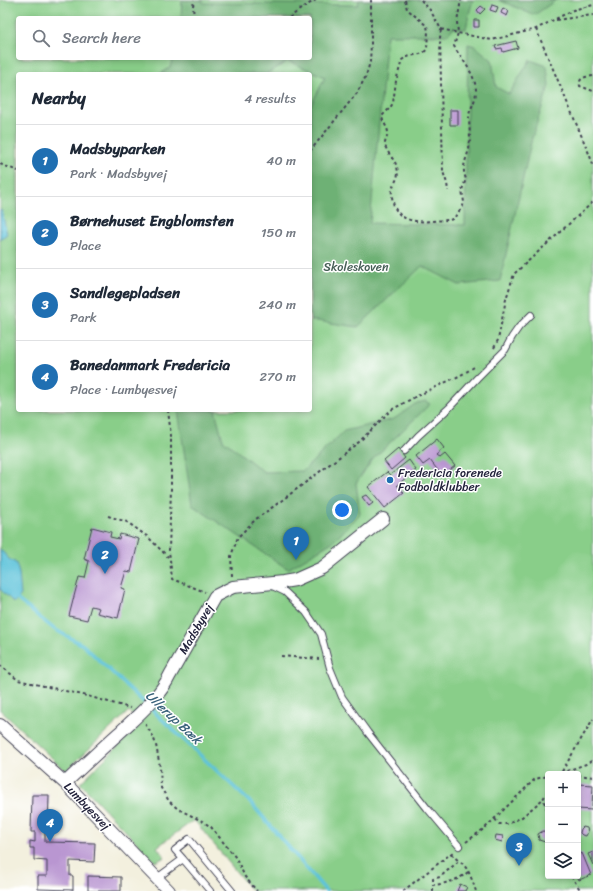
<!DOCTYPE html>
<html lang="en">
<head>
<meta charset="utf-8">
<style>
	:root { --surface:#fff; --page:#f2f2f3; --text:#1f2937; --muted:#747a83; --line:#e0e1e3; --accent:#1f6fb2 }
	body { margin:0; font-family:Sriracha,sans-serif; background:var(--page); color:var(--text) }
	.controls { position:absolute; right:12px; bottom:12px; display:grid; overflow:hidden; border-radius:4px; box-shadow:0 2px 6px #0003 }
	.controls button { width:36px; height:36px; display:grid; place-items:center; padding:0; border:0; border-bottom:1px solid var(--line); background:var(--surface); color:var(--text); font:20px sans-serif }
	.you { position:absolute; left:342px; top:510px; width:14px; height:14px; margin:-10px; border:3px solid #fff; border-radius:50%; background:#1a73e8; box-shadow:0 0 0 6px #1a73e833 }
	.badge { display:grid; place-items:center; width:26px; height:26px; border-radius:50%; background:var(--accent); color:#fff; font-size:13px; font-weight:700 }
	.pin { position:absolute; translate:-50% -33px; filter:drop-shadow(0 1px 2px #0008) }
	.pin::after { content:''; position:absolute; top:21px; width:14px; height:12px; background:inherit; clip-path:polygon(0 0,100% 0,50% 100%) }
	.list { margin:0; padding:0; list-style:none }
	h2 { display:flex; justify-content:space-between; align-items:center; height:52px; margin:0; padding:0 16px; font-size:17px }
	h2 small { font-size:13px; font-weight:400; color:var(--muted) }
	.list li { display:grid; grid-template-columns:26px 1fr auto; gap:12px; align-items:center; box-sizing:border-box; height:72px; padding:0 16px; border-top:1px solid var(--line) }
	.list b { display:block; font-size:15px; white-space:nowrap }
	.list p { margin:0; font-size:13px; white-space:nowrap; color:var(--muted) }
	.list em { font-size:13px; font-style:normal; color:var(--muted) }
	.icon { flex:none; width:22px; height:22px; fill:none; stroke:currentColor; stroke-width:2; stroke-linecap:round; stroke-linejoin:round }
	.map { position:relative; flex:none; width:593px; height:891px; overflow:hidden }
	.search { position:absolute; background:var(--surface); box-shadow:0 2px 6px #0003; left:16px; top:16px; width:296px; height:44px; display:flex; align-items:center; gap:10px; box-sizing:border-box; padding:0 14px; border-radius:4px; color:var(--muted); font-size:15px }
	.panel { position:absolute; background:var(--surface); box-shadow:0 2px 6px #0003; left:16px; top:72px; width:296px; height:340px; border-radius:4px }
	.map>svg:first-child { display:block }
	.green { fill:#89ce89; stroke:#567862; fill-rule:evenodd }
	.forest { fill:#6eb175; stroke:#486a58 }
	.water { fill:#5dc3da; stroke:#40728a }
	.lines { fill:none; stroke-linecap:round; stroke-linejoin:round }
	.stream { stroke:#5dc3da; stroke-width:3.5 }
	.building { fill:#b996d1 }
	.lane-casing { stroke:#414153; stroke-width:8 }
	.street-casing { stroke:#414153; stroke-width:14 }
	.path { stroke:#414153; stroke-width:2; stroke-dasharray:3 3; stroke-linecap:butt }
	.lane { stroke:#fff; stroke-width:6 }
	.street { stroke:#fff; stroke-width:12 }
	.poi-dot { fill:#1f6fb2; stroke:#fff; stroke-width:1.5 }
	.labels { text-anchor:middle; stroke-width:3; stroke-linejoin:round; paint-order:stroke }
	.park-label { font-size:12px; fill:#465e56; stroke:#fff }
	.poi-label { font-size:12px; fill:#22223b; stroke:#fff; text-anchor:start }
	.street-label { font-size:12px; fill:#22223b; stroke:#fff }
	.water-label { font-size:13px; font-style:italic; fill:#3a627b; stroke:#fff }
</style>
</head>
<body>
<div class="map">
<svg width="593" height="891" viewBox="0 0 593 891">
	<rect width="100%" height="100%" fill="#fff"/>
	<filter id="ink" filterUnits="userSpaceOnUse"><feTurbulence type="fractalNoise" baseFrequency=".025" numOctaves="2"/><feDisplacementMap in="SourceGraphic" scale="8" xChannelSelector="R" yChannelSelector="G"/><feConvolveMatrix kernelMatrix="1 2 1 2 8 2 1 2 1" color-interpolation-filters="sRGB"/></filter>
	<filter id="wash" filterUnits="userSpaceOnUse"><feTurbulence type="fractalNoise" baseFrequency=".012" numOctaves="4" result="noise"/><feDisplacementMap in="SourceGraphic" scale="16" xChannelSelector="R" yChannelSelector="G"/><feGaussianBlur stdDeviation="0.9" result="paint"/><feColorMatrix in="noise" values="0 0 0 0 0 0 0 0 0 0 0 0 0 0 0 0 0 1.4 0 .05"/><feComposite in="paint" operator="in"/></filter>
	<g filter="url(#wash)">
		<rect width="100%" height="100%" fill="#f3f0de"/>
		<!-- green -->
		<path class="green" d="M0,0H593V891H252L194,820L157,847L165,857L155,862L80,783L141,724L129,711L66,771L0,710ZM18,18H310V58H18ZM18,74H310V410H18ZM548,774H578V876H548Z"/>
		<!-- forest -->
		<path class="forest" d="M182,0H202L203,3L358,5L359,0H473L469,14L466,29L453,28L447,35H387L370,223L465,225L468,44L475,46L492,60L496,87L509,94L530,60L547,66L549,86L532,138L500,281L459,285L422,266L358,327L310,320V107L325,77L288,61L266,74H160L170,67L173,58H310V18H181Z
			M499,0H556L536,14H531Z
			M425,401L430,404L373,459L356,483L360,514L334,541L288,569L192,505L178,410H215L223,440L264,472L303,471L344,431L394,419L415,404Z"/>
		<!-- water -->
		<path class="water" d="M0,210L2,211L7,234L0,239Z
			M0,549L9,559L16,563L19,573L21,595L14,603L0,589Z"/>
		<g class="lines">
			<!-- stream -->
			<path class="stream" d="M16,596L18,600L54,629L83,645L251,803L326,891"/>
		</g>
		<g id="blocks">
			<!-- building -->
			<path class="building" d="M492,5L498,7L496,12L490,10Z
				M481,6L485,9L480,14L477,10Z
				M503,8L509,11L507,16L501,13Z
				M474,20H479V27H474Z
				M516,41L518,48L503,52L502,48L496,49L495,46Z
				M450,110H458V125H450Z
				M437,439L444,448L436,455L440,458L445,454L455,466L442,476L430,460L423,465L416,456Z
				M398,449L405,458L391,470L384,461Z
				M409,460L416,470L397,485L404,493L385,508L368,487L387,472L390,475Z
				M366,495L373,503L369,506L362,497Z
				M92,527L111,532L110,537L119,539L120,534L139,539L131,572L126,571L121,588L125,589L118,618L97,613L99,608L91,606L87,620L69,616L79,577L85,578L89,561L84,559Z
				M578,784L593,785L592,810L578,809Z
				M32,795H49L48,832H45V842L95,843L94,862L70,861V876H73V890L38,889V876H47V861L34,860V848H30V841L35,842V832H31Z
				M583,827L587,828L588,832L586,836L582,835L580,833L581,829Z
				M543,831L548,832V840L545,842L539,840L538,834Z
				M496,835L503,836L502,842L495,840Z
				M593,852V865L588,854Z
				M582,853L591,875L579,880L577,876H578V855Z
				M88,876L121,877V891H88Z
				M460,884L467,887L465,891H457Z"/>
		</g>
	</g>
	<g filter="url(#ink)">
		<use href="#blocks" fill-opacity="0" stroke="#414153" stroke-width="1"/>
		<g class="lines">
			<defs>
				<path id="lane" d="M404,451L418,436L449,408L477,378L505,350L512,337L519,327L531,315
					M270,585L285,592L306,612L321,634L330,668L342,697L368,733L427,808L459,846
					M183,859L175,850L189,839L232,891
					M157,878L183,859L210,891"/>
				<path id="street" d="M0,725L65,783L169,891
					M65,783C83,766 101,749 119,733C138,715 159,698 170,675L215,596L233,587L283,582L295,580L322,568L383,519"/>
			</defs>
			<!-- lane casing -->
			<use href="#lane" class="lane-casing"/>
			<!-- street casing -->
			<use href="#street" class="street-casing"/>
			<!-- path -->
			<path class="path" d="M405,0L406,5L407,9L427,26L428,31L427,49C422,57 410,53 402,60L396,81L393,103L390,108L382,116C382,122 388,127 388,133C387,139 383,143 386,148C389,155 395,160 397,167C400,179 394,181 392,190C391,195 393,202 394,206C403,228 431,220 450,220L454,218L463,206L464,202L462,190L466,179C461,167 466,161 469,149C471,138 469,126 469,115C470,109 474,104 475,98C480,81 465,63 456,50L454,46L458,33L457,22L461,0
				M421,0L430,10L441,29L440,38L443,172L447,183L448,191
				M194,18L193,6L194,0
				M289,18L302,8L316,0
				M556,20L593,15
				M441,29L458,33L492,40L536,29L573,10L593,5
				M536,29L590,156L593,165
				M593,76C586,77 578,77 580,86L593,91
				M310,151L357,93L366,76L370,62L371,44V0
				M0,164L18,171
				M494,348L498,340L506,299L514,274L593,202
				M168,410L171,436V489L169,550L172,579L205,592
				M108,516L127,522L148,537L168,557
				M232,576L231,556L238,537L256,519L281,501L359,442L391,410L415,397L461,375L476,366
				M281,656L319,659
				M0,665L18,680L87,696L130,708
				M145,724L153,736L156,745L160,767L161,788L169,801L178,809L202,821L211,827L236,858L245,877L257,891
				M561,773L586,764L593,760
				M562,773L567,774
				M557,774L561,773L593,719
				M578,775L593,777
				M548,791L543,799L548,812
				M495,819L499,824H508L522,817L543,799
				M466,842L485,828L535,779L548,776
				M451,854L459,861
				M468,872C459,880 445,884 433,885V879L440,877L459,861C469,867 472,881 476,891
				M571,876L581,891
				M403,891L453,852
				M433,891V885"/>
			<!-- lane -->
			<use href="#lane" class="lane"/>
			<!-- street -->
			<use href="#street" class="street"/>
		</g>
	</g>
	<!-- markers -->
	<circle class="poi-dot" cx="390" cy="480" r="4"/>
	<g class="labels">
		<!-- park labels -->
		<g class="park-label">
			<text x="356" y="271">Skoleskoven</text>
		</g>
		<!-- poi labels -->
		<g class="poi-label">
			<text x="398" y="477">Fredericia forenede<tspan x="398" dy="14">Fodboldklubber</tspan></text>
		</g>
		<!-- street labels -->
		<g class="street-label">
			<text transform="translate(196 629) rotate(-60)" y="4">Madsbyvej</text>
			<text transform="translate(87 806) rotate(46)" y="4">Lumbyesvej</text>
		</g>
		<!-- water labels -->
		<g class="water-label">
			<text transform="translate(174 717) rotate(43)" y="5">Ullerup Bæk</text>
		</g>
	</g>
</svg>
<div class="controls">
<button>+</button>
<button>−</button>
<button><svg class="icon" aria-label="layers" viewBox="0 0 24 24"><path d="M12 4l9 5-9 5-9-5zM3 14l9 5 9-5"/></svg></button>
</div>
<div class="you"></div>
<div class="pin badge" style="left:296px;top:560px">1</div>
<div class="pin badge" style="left:105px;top:574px">2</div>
<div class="pin badge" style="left:519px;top:866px">3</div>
<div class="pin badge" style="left:50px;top:842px">4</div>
<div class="search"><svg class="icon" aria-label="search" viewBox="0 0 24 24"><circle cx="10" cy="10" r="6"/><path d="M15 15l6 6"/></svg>Search here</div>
<section class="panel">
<h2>Nearby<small>4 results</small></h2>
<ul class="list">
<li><span class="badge">1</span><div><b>Madsbyparken</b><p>Park · Madsbyvej</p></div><em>40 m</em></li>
<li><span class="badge">2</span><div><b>Børnehuset Engblomsten</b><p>Place</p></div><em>150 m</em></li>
<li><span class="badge">3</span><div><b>Sandlegepladsen</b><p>Park</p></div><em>240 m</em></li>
<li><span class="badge">4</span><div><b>Banedanmark Fredericia</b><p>Place · Lumbyesvej</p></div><em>270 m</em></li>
</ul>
</section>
</div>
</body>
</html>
